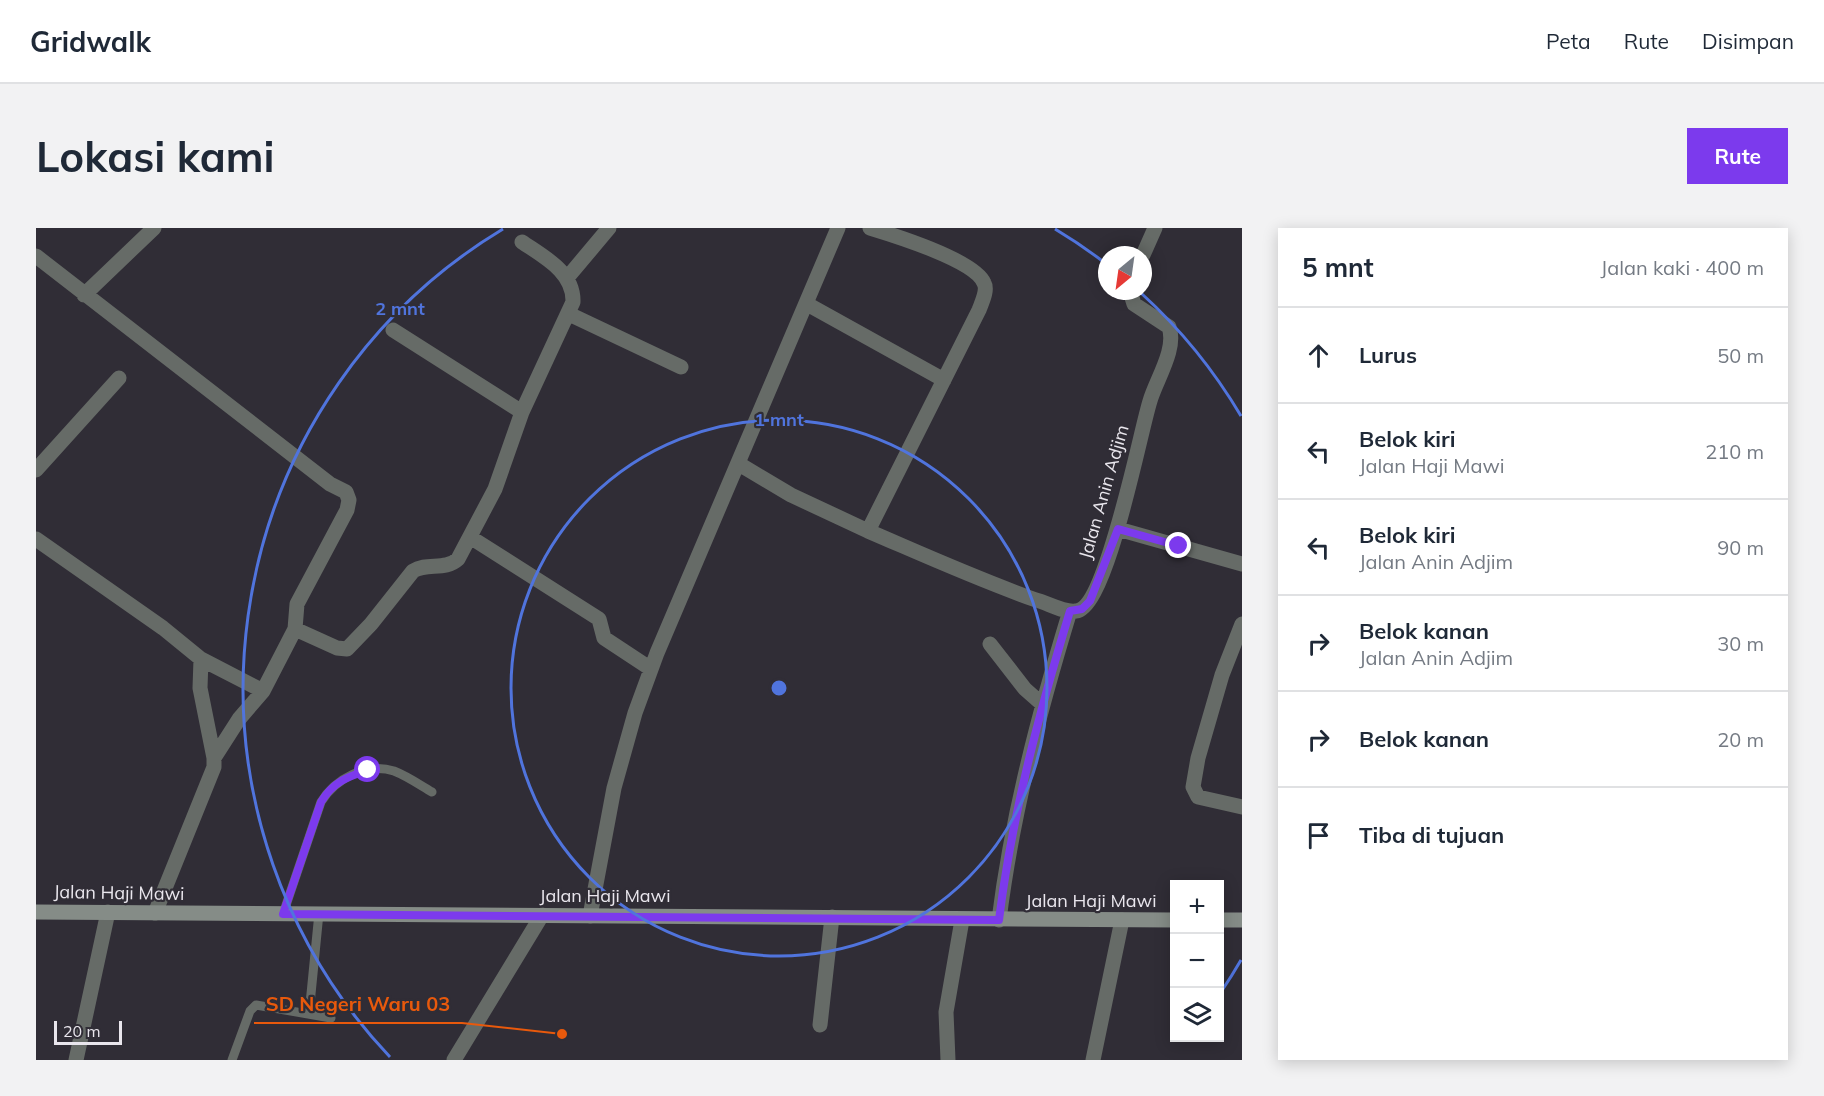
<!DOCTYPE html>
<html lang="id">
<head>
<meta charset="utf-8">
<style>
	:root { --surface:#fff; --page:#f2f2f3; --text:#1f2937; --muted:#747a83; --line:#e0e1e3; --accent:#7c3aed }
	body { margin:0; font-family:Mulish,sans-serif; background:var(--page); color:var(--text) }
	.controls { position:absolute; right:18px; bottom:18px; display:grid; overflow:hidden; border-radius:0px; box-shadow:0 3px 15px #0003 }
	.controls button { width:54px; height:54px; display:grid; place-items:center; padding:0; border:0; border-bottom:2px solid var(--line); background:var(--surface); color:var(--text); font:30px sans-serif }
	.compass { position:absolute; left:1062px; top:18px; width:54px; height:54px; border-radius:50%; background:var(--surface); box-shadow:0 3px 15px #0003; rotate:209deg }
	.scale { position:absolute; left:18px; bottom:15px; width:68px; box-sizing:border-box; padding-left:6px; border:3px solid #e9e6ed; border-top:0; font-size:16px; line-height:21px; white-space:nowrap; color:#e9e6ed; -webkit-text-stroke:4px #302d36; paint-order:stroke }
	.stop { position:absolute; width:18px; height:18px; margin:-14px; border:4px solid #7c3aed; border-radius:50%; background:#fff }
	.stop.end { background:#7c3aed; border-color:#fff; box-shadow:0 2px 6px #0008 }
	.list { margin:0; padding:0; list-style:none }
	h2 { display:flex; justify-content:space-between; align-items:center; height:78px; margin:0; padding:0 24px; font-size:26px }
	h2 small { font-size:20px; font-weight:400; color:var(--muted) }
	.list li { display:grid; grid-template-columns:39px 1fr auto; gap:18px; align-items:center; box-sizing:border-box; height:96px; padding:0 24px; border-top:2px solid var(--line) }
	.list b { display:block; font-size:22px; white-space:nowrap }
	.list p { margin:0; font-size:20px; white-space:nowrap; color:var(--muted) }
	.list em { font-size:20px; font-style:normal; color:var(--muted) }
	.icon { flex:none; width:33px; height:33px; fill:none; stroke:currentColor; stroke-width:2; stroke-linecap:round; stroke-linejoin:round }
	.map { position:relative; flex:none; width:1206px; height:832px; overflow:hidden; border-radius:0px }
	header { display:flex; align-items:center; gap:36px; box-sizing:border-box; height:84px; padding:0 30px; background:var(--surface); border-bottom:2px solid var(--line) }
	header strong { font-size:28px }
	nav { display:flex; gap:33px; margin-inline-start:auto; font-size:21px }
	.intro { display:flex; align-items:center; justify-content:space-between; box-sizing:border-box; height:144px; padding:0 36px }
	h1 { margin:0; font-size:42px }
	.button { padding:15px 27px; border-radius:0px; background:var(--accent); color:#fff; font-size:21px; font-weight:700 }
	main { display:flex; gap:36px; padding:0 36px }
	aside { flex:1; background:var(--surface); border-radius:0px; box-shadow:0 3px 15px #0003 }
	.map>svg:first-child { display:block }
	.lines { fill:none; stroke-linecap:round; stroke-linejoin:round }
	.lane { stroke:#666b67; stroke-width:9 }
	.street { stroke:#666b67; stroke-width:15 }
	.secondary { stroke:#858c87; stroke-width:15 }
	.route { stroke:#7c3aed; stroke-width:8 }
	.ring { fill:none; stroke:#5074dd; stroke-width:3 }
	.labels { text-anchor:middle; stroke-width:4.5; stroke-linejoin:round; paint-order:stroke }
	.street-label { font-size:18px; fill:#e9e6ed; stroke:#302d36 }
	.centre { fill:#5074dd; stroke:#302d36; stroke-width:3 }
	.ring-label { font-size:18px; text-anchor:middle; font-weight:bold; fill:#5074dd; stroke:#302d36; stroke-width:4.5; stroke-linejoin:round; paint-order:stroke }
	.leader { fill:none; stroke:#e8590c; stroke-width:2 }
	.callout-dot { fill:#e8590c; stroke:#302d36; stroke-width:2 }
	.callout-label { font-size:20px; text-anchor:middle; font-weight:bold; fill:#e8590c; stroke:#302d36; stroke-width:4.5; stroke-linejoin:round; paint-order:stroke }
</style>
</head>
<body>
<header>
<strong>Gridwalk</strong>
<nav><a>Peta</a><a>Rute</a><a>Disimpan</a></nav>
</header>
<div class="intro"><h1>Lokasi kami</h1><a class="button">Rute</a></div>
<main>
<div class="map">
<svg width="1206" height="832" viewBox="0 0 1206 832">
	<rect width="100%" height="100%" fill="#302d36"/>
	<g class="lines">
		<!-- lane -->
		<path class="lane" d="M247,686L285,574C299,551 330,534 358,543C371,548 384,557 396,564
			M273,786L283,685
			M196,832L214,783L220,777L295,790"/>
		<!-- street -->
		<path class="street" d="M1107,27L1119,0
			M0,28L294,256L310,264L313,272L311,282L261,376L259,401L227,463L203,491L178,530V539L119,685
			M531,50L573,0
			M48,67L118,0
			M771,76L908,152
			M533,86L645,139
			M357,102L486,184
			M703,236L755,267L832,303L943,82C946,74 952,62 948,55C939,32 857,7 834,0
			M0,242L83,150
			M1082,301L1206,336
			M832,303C888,327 943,352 1000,372C1012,375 1028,385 1040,383C1071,380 1104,204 1114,173C1120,152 1141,121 1133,99L1098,76L1094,63
			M434,309L563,391L568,410L615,441
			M0,311L127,400L165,431L227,463
			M1206,396L1186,447L1162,530L1157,559L1162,569L1206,579
			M259,401L301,420L311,421L335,396L377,343C391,334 409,343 422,331L459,261L486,184L537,74C538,44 508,29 486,14
			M954,416L989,461L1006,476
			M165,431L164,460L178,530
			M554,688L578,560L599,485L621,425L802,0
			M963,692C976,587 1003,485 1034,383
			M784,797L796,689
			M40,832L72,684
			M418,832L506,687
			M912,832L910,784L926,692
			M1057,832L1086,692"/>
		<!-- secondary -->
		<path class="secondary" d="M0,684L1138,692
			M1184,692H1206"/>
	</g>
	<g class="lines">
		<!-- route -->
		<path class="route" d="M332,542C311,549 297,554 285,574L247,686L963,692C976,587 1003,485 1034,383L1046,381L1054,373L1082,301L1143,318"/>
	</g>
	<!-- distance rings -->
	<g class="ring">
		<circle cx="743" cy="460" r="268"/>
		<path d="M1205 732A536 536 0 0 1 1185 764M354 829A536 536 0 0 1 467 1M1019 1A536 536 0 0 1 1069 35M1105 65A536 536 0 0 1 1205 188"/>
	</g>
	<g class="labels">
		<!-- street labels -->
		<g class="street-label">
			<text transform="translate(1068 264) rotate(-74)" y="6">Jalan Anin Adjim</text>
			<text transform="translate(83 665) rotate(1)" y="6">Jalan Haji Mawi</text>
			<text x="569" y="674">Jalan Haji Mawi</text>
			<text x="1055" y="679">Jalan Haji Mawi</text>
		</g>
	</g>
	<circle cx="743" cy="460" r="9" class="centre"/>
	<g class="ring-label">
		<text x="364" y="87">2 mnt</text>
		<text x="743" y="198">1 mnt</text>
	</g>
	<!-- callouts -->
	<path class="leader" d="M526 806L426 795H218"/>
	<circle class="callout-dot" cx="526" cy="806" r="6"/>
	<g class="callout-label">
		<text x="322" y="783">SD Negeri Waru 03</text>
	</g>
</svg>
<div class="controls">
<button>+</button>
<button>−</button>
<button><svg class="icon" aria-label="layers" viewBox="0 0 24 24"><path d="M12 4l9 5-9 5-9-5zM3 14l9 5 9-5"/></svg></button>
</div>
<svg class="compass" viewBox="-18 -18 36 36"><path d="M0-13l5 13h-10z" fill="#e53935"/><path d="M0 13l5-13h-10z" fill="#747a83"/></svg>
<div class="scale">20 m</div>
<div class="stop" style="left:332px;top:542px"></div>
<div class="stop end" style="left:1143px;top:318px"></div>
</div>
<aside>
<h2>5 mnt<small>Jalan kaki · 400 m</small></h2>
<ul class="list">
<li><svg class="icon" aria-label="ahead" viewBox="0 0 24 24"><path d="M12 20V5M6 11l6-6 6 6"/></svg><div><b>Lurus</b></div><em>50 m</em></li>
<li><svg class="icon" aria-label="left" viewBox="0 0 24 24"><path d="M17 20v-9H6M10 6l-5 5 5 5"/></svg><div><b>Belok kiri</b><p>Jalan Haji Mawi</p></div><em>210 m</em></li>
<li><svg class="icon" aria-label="left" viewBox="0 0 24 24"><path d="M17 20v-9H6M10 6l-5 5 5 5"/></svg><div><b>Belok kiri</b><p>Jalan Anin Adjim</p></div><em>90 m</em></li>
<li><svg class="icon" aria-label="right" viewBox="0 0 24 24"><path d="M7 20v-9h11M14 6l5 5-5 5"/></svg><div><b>Belok kanan</b><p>Jalan Anin Adjim</p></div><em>30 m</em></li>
<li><svg class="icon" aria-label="right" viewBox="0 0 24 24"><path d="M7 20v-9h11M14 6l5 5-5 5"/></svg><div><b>Belok kanan</b></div><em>20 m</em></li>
<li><svg class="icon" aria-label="arrive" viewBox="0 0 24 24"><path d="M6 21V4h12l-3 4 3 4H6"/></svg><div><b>Tiba di tujuan</b></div></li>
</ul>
</aside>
</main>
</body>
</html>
